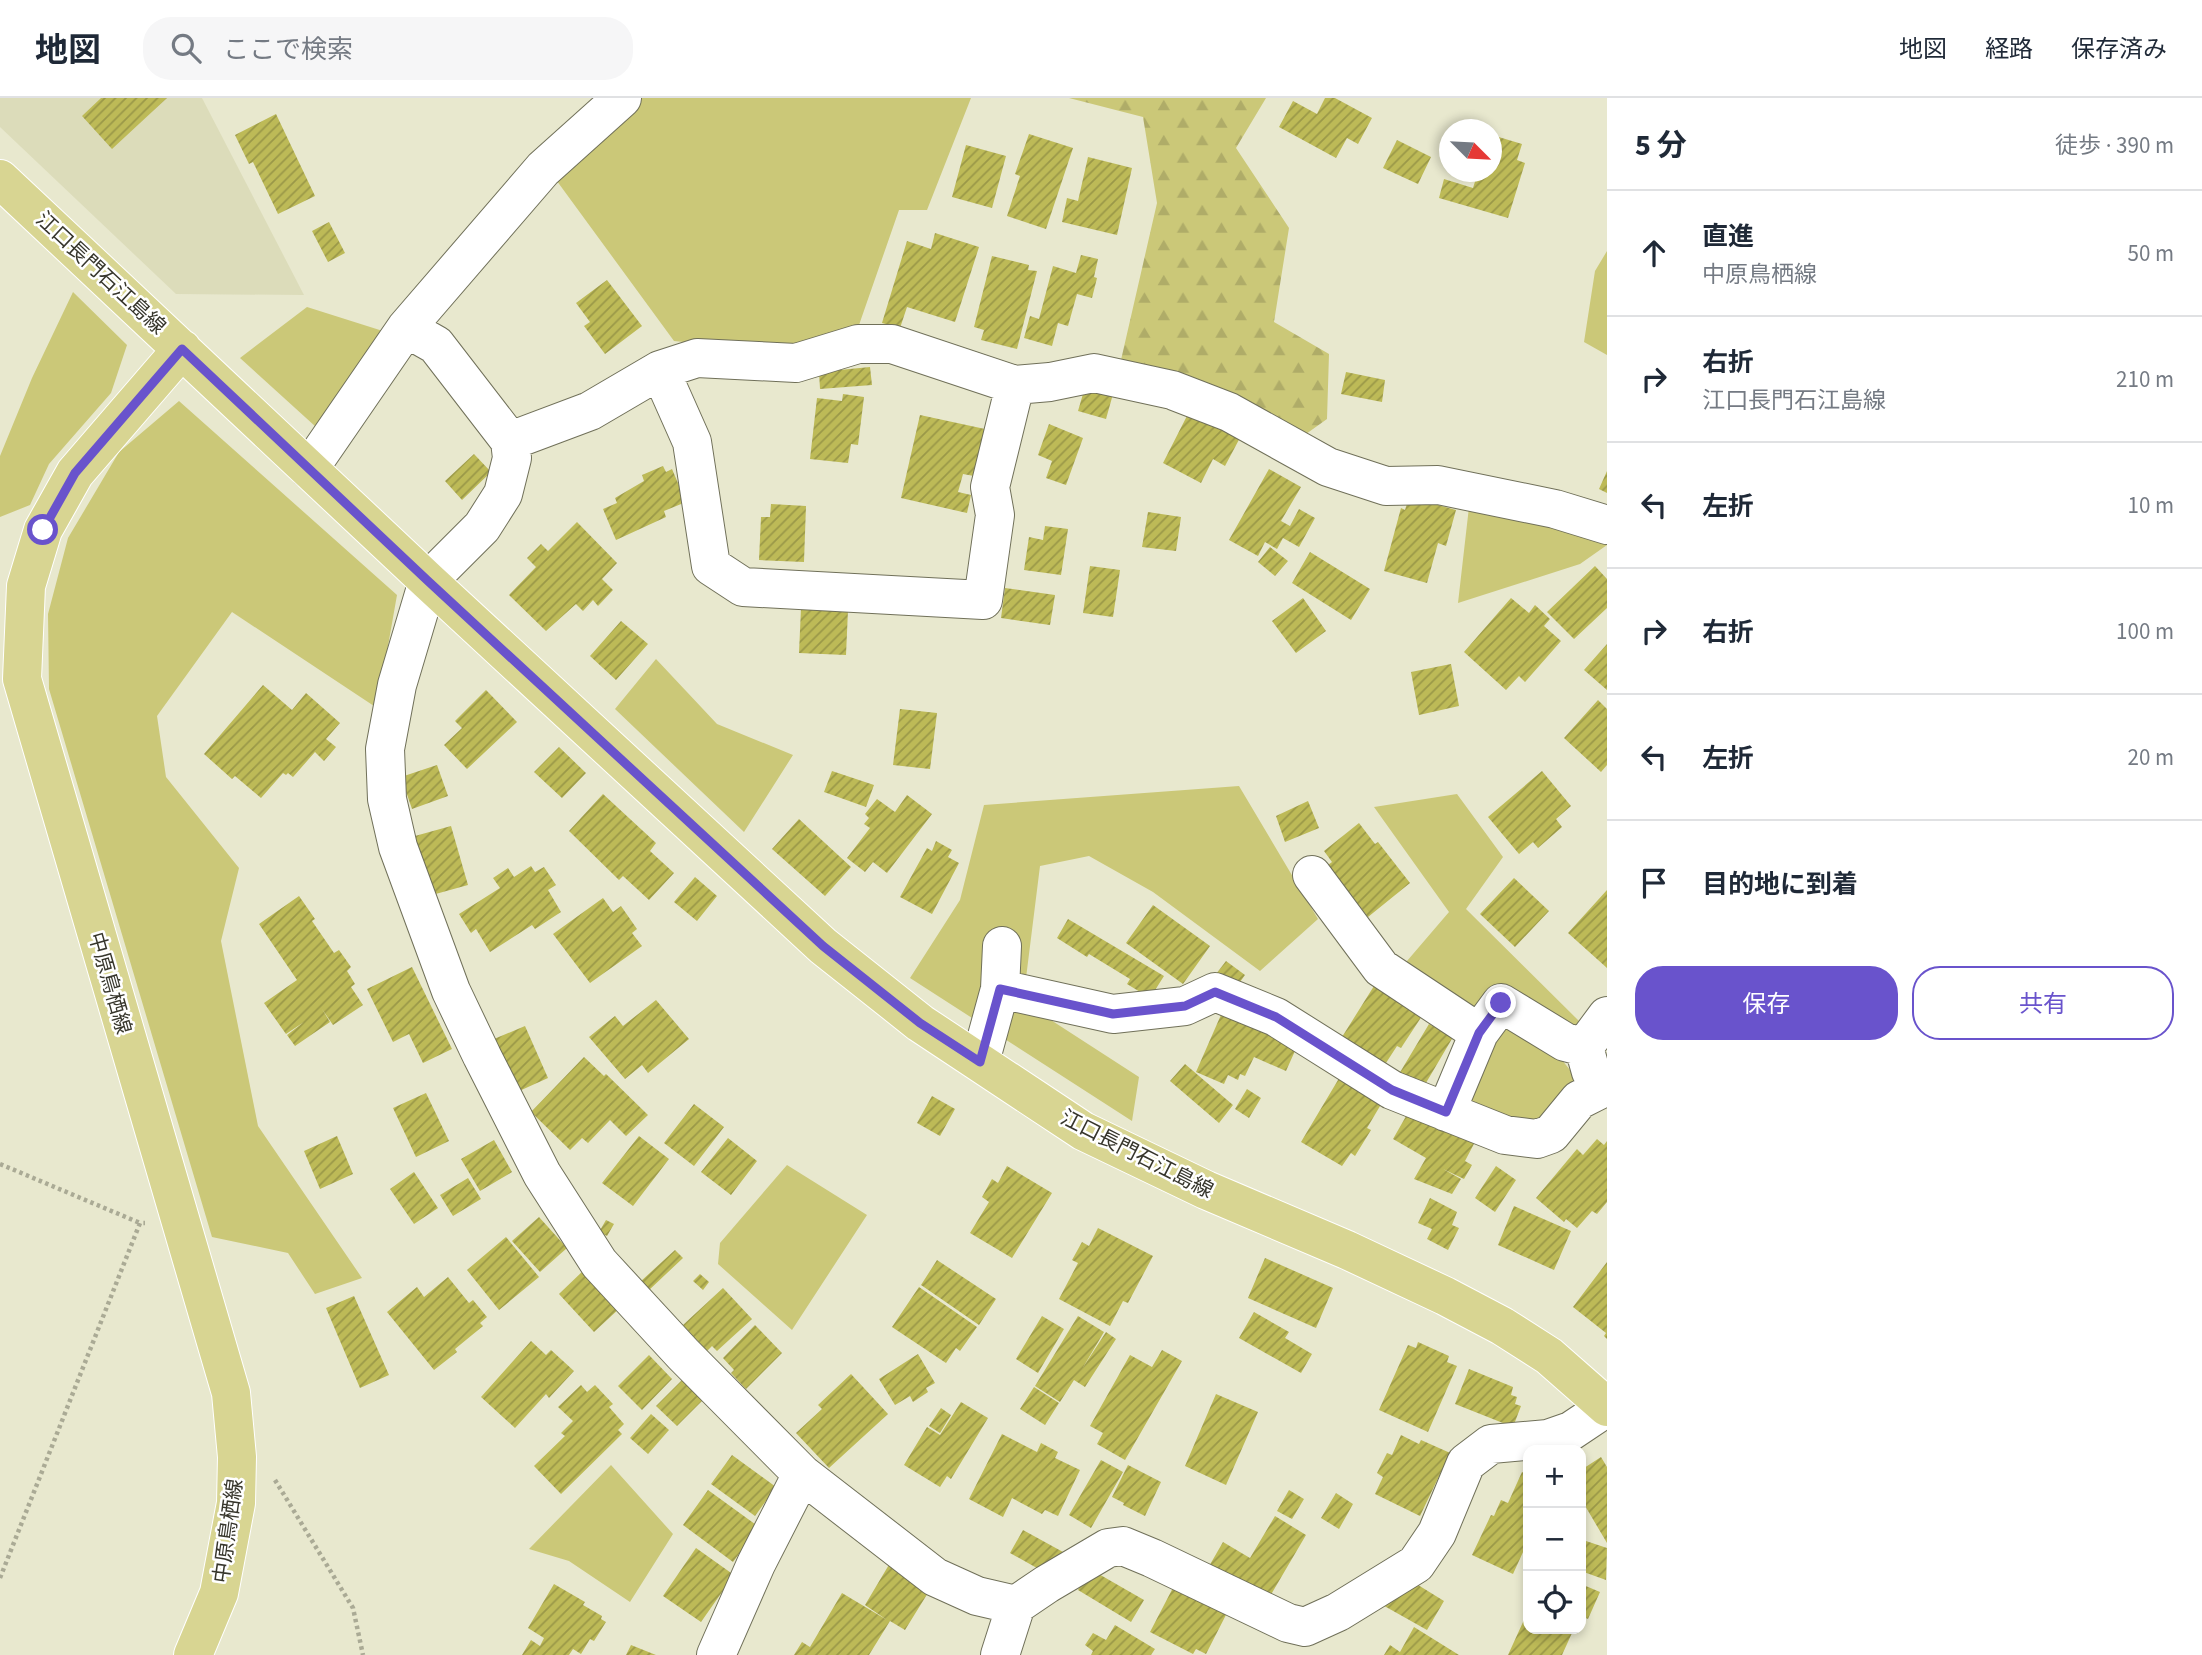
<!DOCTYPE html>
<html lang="ja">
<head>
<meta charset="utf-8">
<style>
	:root { --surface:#fff; --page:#f6f6f7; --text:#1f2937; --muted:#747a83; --line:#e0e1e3; --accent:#6953cc }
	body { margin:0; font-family:"Source Sans 3","Noto Sans JP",sans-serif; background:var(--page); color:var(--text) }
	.controls { position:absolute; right:21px; bottom:21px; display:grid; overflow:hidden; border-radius:14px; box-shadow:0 4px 10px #0003 }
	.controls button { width:63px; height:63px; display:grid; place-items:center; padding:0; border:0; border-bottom:2px solid var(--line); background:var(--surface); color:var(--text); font:35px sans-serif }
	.compass { position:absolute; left:1439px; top:21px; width:63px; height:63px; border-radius:50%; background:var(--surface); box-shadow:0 4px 10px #0003; rotate:114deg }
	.stop { position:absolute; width:21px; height:21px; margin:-16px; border:5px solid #6953cc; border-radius:50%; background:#fff }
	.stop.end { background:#6953cc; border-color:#fff; box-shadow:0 2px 7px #0008 }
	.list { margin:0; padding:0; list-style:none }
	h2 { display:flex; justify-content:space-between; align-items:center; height:91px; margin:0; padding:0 28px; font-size:30px }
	h2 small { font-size:23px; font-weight:400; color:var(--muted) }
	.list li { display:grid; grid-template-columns:46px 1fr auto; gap:21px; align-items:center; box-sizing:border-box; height:126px; padding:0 28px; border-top:2px solid var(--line) }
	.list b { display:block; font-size:26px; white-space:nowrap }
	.list p { margin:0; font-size:23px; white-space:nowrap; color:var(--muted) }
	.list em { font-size:23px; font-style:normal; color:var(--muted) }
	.actions { display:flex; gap:14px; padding:21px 28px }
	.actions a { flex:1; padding:16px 0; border:2px solid var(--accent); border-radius:28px; text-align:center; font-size:24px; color:var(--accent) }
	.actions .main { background:var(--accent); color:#fff }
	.icon { flex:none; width:38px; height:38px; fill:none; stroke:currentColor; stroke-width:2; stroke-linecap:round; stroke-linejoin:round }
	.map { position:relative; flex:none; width:1607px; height:1557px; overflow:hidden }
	header { display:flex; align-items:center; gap:42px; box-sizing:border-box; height:98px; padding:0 35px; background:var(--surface); border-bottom:2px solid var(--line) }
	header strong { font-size:33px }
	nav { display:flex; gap:38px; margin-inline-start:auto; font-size:24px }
	.search { width:490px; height:63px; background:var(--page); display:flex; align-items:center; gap:18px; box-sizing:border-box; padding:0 24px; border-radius:28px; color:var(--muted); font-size:26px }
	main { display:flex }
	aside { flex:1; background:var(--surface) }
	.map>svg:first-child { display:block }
	.built { fill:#dcdcba }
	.green { fill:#cbc878 }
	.forest { fill:url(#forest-firs) }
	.building { fill:url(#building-hatch) }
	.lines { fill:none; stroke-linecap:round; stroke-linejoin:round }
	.minor-casing { stroke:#707059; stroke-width:40 }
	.major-casing { stroke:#fff; stroke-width:40 }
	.path { stroke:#aaaa95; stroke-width:4.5; stroke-dasharray:3.5 3.5; stroke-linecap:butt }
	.minor { stroke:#fff; stroke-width:38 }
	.major { stroke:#d8d592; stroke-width:38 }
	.route { stroke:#6953cc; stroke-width:9 }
	.labels { text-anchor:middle; stroke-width:5; stroke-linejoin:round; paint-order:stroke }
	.street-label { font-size:21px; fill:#37362c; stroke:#fff }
</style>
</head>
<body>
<header>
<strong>地図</strong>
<div class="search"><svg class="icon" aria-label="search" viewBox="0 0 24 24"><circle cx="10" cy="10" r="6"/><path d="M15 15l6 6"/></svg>ここで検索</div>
<nav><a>地図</a><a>経路</a><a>保存済み</a></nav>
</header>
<main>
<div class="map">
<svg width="1607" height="1557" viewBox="0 0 1607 1557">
	<defs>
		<pattern id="forest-firs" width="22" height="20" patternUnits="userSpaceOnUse" patternTransform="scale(1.75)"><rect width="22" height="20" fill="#cbc878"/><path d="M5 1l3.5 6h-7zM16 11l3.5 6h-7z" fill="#afac68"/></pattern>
		<pattern id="building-hatch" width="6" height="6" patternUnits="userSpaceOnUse" patternTransform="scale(1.75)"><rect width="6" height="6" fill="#bdba57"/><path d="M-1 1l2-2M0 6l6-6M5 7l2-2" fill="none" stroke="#9a9848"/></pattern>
	</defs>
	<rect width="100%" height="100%" fill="#e8e8ce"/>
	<!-- built -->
	<path class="built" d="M0,0H202L304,197L176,196L0,29Z"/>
	<!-- green -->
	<path class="green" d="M639,0H971L927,112H899L859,227L788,255L674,243L554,79Z
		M1607,153V257L1584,244L1595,173Z
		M73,194L127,247L111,295L49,366L30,407L0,419V358L32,280Z
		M307,209L386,234L316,329L240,260Z
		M179,303L397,497L377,610L232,514L157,618L166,679L239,770L221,843L258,1028L362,1180L315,1196L288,1155L212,1139L49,591L48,516L68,440L119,354Z
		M1469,409L1607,439V447L1580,466L1458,505Z
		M656,561L717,626L793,657L744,734L615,611Z
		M1239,688L1318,821L1260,873L1153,794L1089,758L1040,768L1023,904L1139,979L1132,1023L910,880L960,802L984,707Z
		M1457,696L1503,759L1466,811L1579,923L1558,957L1578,982L1537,1035L1461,1008L1496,929L1401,870L1449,814L1374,709Z
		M787,1067L867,1117L792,1232L718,1166L720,1145Z
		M611,1367L673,1436L630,1504L569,1463L529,1451Z"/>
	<!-- forest -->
	<path class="forest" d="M1069,0H1266L1236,50L1289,130L1274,224L1329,256L1327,321L1299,341L1121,262L1157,105L1143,19Z"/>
	<!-- building -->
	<path class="building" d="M101,0H167L112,51L82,18Z
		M1325,0H1335L1372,20L1358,46L1347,40L1336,60L1279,29L1293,3L1317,16Z
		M276,16L315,98L278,116L253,64L249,66L235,37Z
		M1029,36L1073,50L1046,131L1007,118L1020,78L1015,76Z
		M1492,37L1522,46L1517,62L1525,65L1508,120L1439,100L1444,81L1473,90L1478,74H1492Z
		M1397,42L1431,59L1418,86L1383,70Z
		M966,47L1006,58L992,110L952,99Z
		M1088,59L1132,70L1117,137L1062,124L1067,100L1078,103Z
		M329,124L345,155L328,164L312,133Z
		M935,135L979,149L955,224L907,209L900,230L882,225L907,143L931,151Z
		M1081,157L1098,161L1094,179L1097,180L1092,200L1077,196L1068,228L1058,225L1052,248L1024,240L1030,218L1039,221L1053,168L1076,175Z
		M992,158L1029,167L1028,172L1037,173L1017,251L981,242L984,232L974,229Z
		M607,182L642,228L605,256L584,228L590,224L576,205Z
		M870,269L872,287L820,291L819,274Z
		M1346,274L1385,282L1382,304L1341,296Z
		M1085,289L1113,296L1106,321L1078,313Z
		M843,296L864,299L858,347L851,346L848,365L810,361L817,300L842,303Z
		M1191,310L1242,336L1225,368L1213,361L1201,385L1163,365Z
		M920,317L985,331L974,378L963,376L958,394L971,397L967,415L901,400Z
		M1049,326L1083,340L1066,387L1046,380L1052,363L1038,357Z
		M474,356L491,374L462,402L445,383Z
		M663,368L666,374L672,371L686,404L664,413L666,419L616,442L603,411L617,405L615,400L644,383L642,377Z
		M1269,371L1301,389L1281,423L1290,428L1299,411L1315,420L1299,449L1283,440L1277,451L1265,444L1258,458L1229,442Z
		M1607,373V395L1599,391Z
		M1409,399L1456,412L1446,448L1438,445L1427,485L1384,473L1401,410L1405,412Z
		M771,406L806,408L804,464L759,462L761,419H770Z
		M1148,414L1181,419L1176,453L1142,449Z
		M577,424L617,465L602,481L613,492L598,508L593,502L583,513L576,506L546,533L509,497L536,469L527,460L541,446L548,453Z
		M1045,428L1068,431L1061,477L1024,472L1029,439L1043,442Z
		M1270,449L1288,463L1275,478L1258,464Z
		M1310,454L1370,491L1351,522L1292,485Z
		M1090,468L1120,472L1113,519L1083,515Z
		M1595,468L1607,481V510L1574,541L1547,514Z
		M1005,490L1055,497L1050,527L1001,520Z
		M1303,500L1326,533L1296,555L1272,523Z
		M1511,500L1529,515L1535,507L1550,521L1544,528L1561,543L1525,584L1519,578L1506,592L1464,554Z
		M801,510L848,512L846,557L799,555Z
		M621,523L648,546L616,582L590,558Z
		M1607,546V592L1584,572Z
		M1451,566L1459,608L1419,617L1411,574Z
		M263,587L292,612L306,595L340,625L326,641L336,649L324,663L315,654L293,679L288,675L286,677L283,675L261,700L235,678L232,681L204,656Z
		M486,592L517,624L467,671L444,647L462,630L455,623Z
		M1598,602L1607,611V667L1601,674L1564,640Z
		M900,611L937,615L930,671L893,667Z
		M559,649L586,675L562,700L534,674Z
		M437,667L448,698L412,711L401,679Z
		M832,673L874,687L866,709L824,694Z
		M1542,673L1571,708L1556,721L1562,729L1538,750L1533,744L1519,756L1488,719Z
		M603,696L656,745L650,753L674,775L649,802L623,778L619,782L569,733Z
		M907,697L932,716L887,775L873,764L865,774L847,760L870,730L864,726L869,720L865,716L877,701L895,714Z
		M1308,703L1319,730L1285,744L1276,718Z
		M799,721L851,769L825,798L772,751Z
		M1359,725L1375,746L1378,744L1410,785L1368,819L1328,767L1332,764L1324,753Z
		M451,728L468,787L432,797L415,738Z
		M936,743L952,752L948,759L959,765L932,816L900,799L927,750L932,753Z
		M531,768L535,774L544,769L556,787L548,792L561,814L535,831L532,827L490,854L476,831L471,835L459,816L500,790L493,780L508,770L514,779Z
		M695,779L717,798L697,823L674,804Z
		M1514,780L1549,813L1515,849L1480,816Z
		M1607,792V870L1568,835Z
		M299,798L315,821L312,823L334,855L339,852L351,869L347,873L355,886L351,889L363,907L333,927L322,911L330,924L295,948L287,937L304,924L286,936L264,905L297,882L259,826Z
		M603,800L613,814L621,808L637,831L632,835L642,848L590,885L553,836Z
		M1153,807L1210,848L1183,886L1126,845Z
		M1068,821L1164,878L1150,900L1127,886L1130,881L1089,856L1087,859L1057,840Z
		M1226,863L1245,877L1235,891L1216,876Z
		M412,869L452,951L423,965L409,936L393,944L367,891Z
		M1374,888L1422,918L1401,950L1397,948L1384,968L1337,947Z
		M656,902L689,941L648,975L642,967L625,981L589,939L615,918L623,928Z
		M1224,910L1299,944L1286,973L1254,959L1245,978L1240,976L1238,982L1228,977L1224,986L1196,974Z
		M1429,926L1453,939L1423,990L1399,976Z
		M525,928L548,980L517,994L494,941Z
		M584,959L604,978L606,976L648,1017L626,1038L610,1022L588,1045L582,1040L570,1052L531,1014Z
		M1185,966L1233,1007L1219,1025L1170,983Z
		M1344,972L1386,998L1367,1030L1371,1032L1355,1058L1351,1055L1342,1068L1301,1044Z
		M1247,991L1261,1000L1249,1020L1235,1011Z
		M426,995L449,1043L416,1059L393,1010Z
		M932,998L955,1011L940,1038L917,1025Z
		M694,1006L724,1029L694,1068L664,1045Z
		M1413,1006L1476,1042L1465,1063L1472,1067L1464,1081L1443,1071L1461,1081L1452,1096L1414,1081L1426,1060L1393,1041Z
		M337,1038L353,1076L320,1091L304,1053Z
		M639,1038L669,1061L633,1108L602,1085Z
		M728,1040L757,1063L731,1097L701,1074Z
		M1597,1041L1604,1047L1607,1043V1104L1597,1116L1592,1113L1577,1130L1566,1121L1564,1124L1536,1100L1577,1051L1583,1057Z
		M494,1042L512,1074L480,1093L461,1061Z
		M1007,1068L1052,1095L1012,1160L970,1135L989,1104L982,1099L992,1081L998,1085Z
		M1496,1068L1516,1082L1495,1114L1475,1100Z
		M414,1074L438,1110L414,1126L390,1091Z
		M468,1080L481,1101L453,1118L440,1097Z
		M1430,1100L1457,1114L1452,1127L1459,1130L1448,1152L1427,1141L1432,1131L1418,1125Z
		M1514,1108L1571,1133L1554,1172L1498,1147Z
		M539,1119L567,1150L540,1174L512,1143Z
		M606,1122L614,1126L607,1138L599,1134Z
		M1098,1130L1153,1158L1128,1205L1123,1203L1110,1228L1059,1201L1078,1165L1072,1162L1082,1144L1089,1148Z
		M506,1139L539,1179L499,1212L467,1172Z
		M675,1152L683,1160L648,1193L640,1184Z
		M1265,1160L1333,1190L1316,1230L1248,1200Z
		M937,1162L996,1201L979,1227L921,1187Z
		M1607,1164V1241L1604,1238L1606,1235L1573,1209Z
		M585,1171L621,1209L594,1234L559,1196Z
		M700,1176L709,1184L703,1192L693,1183Z
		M448,1179L469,1205L473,1202L487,1219L480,1225L483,1228L455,1251L457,1254L434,1272L387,1214L417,1189L424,1199Z
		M919,1189L977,1229L960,1253L956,1250L946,1265L892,1229Z
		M723,1190L752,1221L717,1253L712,1248L707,1253L683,1227Z
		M354,1198L389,1277L360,1290L326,1210Z
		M1254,1214L1289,1234L1285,1240L1312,1256L1301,1275L1239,1240Z
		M1042,1218L1064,1231L1038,1275L1016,1261Z
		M1078,1218L1104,1234L1082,1271L1106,1234L1116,1241L1085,1289L1074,1282L1060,1304L1035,1288Z
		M755,1227L782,1255L746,1291L731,1275L734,1272L723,1260Z
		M531,1243L546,1257L551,1252L574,1273L549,1300L546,1296L515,1330L481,1299Z
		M1418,1244L1449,1258L1447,1264L1457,1268L1428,1334L1379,1312L1408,1247L1416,1250Z
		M1162,1252L1182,1263L1125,1362L1097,1346L1103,1335L1090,1328L1130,1257L1152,1269Z
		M918,1256L935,1285L926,1290L928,1294L913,1304L910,1298L895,1307L879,1281Z
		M649,1257L672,1281L642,1312L618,1288Z
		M1469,1271L1513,1289L1511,1297L1517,1299L1515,1306L1521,1308L1513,1329L1455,1306Z
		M851,1276L888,1316L829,1370L796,1335L822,1311L818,1307Z
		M685,1279L706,1299L677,1328L656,1308Z
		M581,1287L587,1294L595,1287L613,1306L609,1309L624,1326L618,1332L622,1336L561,1396L534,1368L565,1338L561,1335L573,1323L558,1309Z
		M1034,1289L1059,1305L1045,1327L1020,1311Z
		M1216,1296L1258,1314L1226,1387L1185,1368Z
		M961,1304L988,1320L951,1381L947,1378L940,1389L904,1367L927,1329L940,1337Z
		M941,1310L951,1317L940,1335L929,1328Z
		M651,1316L669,1332L648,1356L630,1340Z
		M1002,1336L1037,1354L1041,1345L1058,1354L1055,1360L1080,1372L1058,1418L1045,1412L1042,1416L1012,1400L1003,1419L969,1401Z
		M1401,1337L1419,1346L1421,1342L1457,1358L1448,1377L1441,1374L1420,1418L1375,1396L1383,1379L1377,1375L1387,1355L1392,1357Z
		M732,1357L776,1389L755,1418L711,1386Z
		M1601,1359L1607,1369V1445L1581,1401V1372Z
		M1101,1362L1123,1374L1091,1430L1069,1417Z
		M1128,1367L1161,1384L1145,1418L1123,1407L1124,1405L1112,1399Z
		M1528,1371V1443L1513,1476L1472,1457L1491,1417L1494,1418L1501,1402L1508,1405L1522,1374L1526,1376Z
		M708,1392L759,1429L733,1464L683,1427Z
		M1289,1392L1304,1401L1292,1421L1277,1413Z
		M1336,1395L1353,1406L1339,1431L1321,1420Z
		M1275,1418L1306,1437L1266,1505L1208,1470L1223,1444L1250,1460Z
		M1023,1432L1063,1454L1044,1474L1010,1455Z
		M1586,1443L1607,1450L1606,1482L1581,1473V1458Z
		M696,1450L734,1477L701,1524L663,1498Z
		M890,1465L931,1490L905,1532L890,1523L869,1557H794L802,1544L810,1549L842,1495L887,1522L865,1507Z
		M1090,1471L1144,1502L1131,1524L1078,1492Z
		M1410,1482L1444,1503L1427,1532L1379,1505Z
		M1176,1484L1229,1511L1206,1556L1196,1551L1193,1556L1150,1534Z
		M554,1486L585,1504L583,1507L602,1518L601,1521L606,1524L594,1543L590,1541L581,1556L573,1551L569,1557H522L531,1542L540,1548L544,1540L528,1530Z
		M1581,1486L1600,1494L1588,1521L1581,1518Z
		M1528,1513V1531H1562L1572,1535L1562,1557H1508Z
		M1115,1527L1155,1551L1151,1557H1091L1093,1553L1085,1547L1093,1535L1106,1542Z
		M1414,1529L1459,1557H1384L1390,1547L1400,1554Z
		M631,1547L656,1557H626Z"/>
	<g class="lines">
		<defs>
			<path id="minor" d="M406,230L436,247L510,343
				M660,272L692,344L711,468L743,489L983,502L995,417L990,389L1015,287
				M309,371L406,230L543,71L622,0
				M1312,777L1381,870L1479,935
				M1000,891L1113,916L1185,908L1215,894L1276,919L1392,992L1505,1037L1537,1041L1551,1036L1579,1002L1599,992
				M980,964L1000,891L1002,848
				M1591,974L1584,949L1607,918
				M1446,1014L1479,935L1501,905L1565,944L1584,949
				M1016,1507L977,1498L935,1479L802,1376L683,1256L599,1165L542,1076L482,958L451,893L398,749L387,701L385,651L397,587L428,483L482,429L503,396L512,360L510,343L590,313L660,272L697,260L796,265L858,246H892L1015,287L1050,284L1094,275L1172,292L1229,314L1328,369L1386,388L1438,387L1555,411L1607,427
				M716,1557L756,1466L802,1376
				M1000,1557L1016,1507L1047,1486L1108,1450L1123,1448L1152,1460L1288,1525L1305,1529L1338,1514L1416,1466L1437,1435L1466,1365L1491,1346L1548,1341L1571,1333L1607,1309"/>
			<path id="major" d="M0,81L428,483L823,848L920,925L1083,1033L1206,1092L1347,1152L1445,1198L1502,1228L1549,1258L1607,1309
				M182,251L75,375L43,432L26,488L22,581L231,1295L237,1359L236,1405L219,1495L193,1557"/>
		</defs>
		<!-- minor casing -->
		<use href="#minor" class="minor-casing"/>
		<!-- major casing -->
		<use href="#major" class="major-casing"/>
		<!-- path -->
		<path class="path" d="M0,1066L140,1125
			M275,1382L353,1510L363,1557
			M0,1480L140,1125H145"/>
		<!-- minor -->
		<use href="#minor" class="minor"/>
		<!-- major -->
		<use href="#major" class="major"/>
	</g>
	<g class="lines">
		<!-- route -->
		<path class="route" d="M43,432L75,375L182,251L428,483L823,848L920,925L980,964L1000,891L1113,916L1185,908L1215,894L1276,919L1392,992L1446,1014L1479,935L1501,905"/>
	</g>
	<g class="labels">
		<!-- street labels -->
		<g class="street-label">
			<text transform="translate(101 175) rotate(43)" y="7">江口長門石江島線</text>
			<text transform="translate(110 885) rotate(74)" y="7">中原鳥栖線</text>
			<text transform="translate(1137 1056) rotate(27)" y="7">江口長門石江島線</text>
			<text transform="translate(228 1433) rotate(-82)" y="7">中原鳥栖線</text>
		</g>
	</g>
</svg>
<div class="controls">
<button>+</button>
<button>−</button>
<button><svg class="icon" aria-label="locate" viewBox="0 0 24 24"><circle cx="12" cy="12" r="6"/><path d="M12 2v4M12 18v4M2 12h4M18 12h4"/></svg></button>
</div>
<svg class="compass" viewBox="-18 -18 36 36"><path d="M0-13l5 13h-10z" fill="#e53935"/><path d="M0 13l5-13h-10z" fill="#747a83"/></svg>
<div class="stop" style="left:43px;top:432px"></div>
<div class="stop end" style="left:1501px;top:905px"></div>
</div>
<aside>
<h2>5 分<small>徒歩 · 390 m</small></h2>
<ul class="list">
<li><svg class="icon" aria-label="ahead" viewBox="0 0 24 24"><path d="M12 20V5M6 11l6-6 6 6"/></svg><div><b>直進</b><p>中原鳥栖線</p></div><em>50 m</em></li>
<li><svg class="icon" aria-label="right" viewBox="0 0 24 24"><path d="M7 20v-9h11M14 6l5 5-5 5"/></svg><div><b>右折</b><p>江口長門石江島線</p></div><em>210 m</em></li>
<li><svg class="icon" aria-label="left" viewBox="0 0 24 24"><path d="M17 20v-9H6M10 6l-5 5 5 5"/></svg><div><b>左折</b></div><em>10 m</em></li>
<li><svg class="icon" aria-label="right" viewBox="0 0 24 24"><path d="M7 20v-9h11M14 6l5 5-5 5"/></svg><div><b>右折</b></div><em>100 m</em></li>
<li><svg class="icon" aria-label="left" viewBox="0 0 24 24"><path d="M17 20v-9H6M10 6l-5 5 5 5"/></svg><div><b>左折</b></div><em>20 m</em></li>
<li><svg class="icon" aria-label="arrive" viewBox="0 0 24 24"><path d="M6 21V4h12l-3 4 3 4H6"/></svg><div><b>目的地に到着</b></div></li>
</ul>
<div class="actions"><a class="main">保存</a><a>共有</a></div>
</aside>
</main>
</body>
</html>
